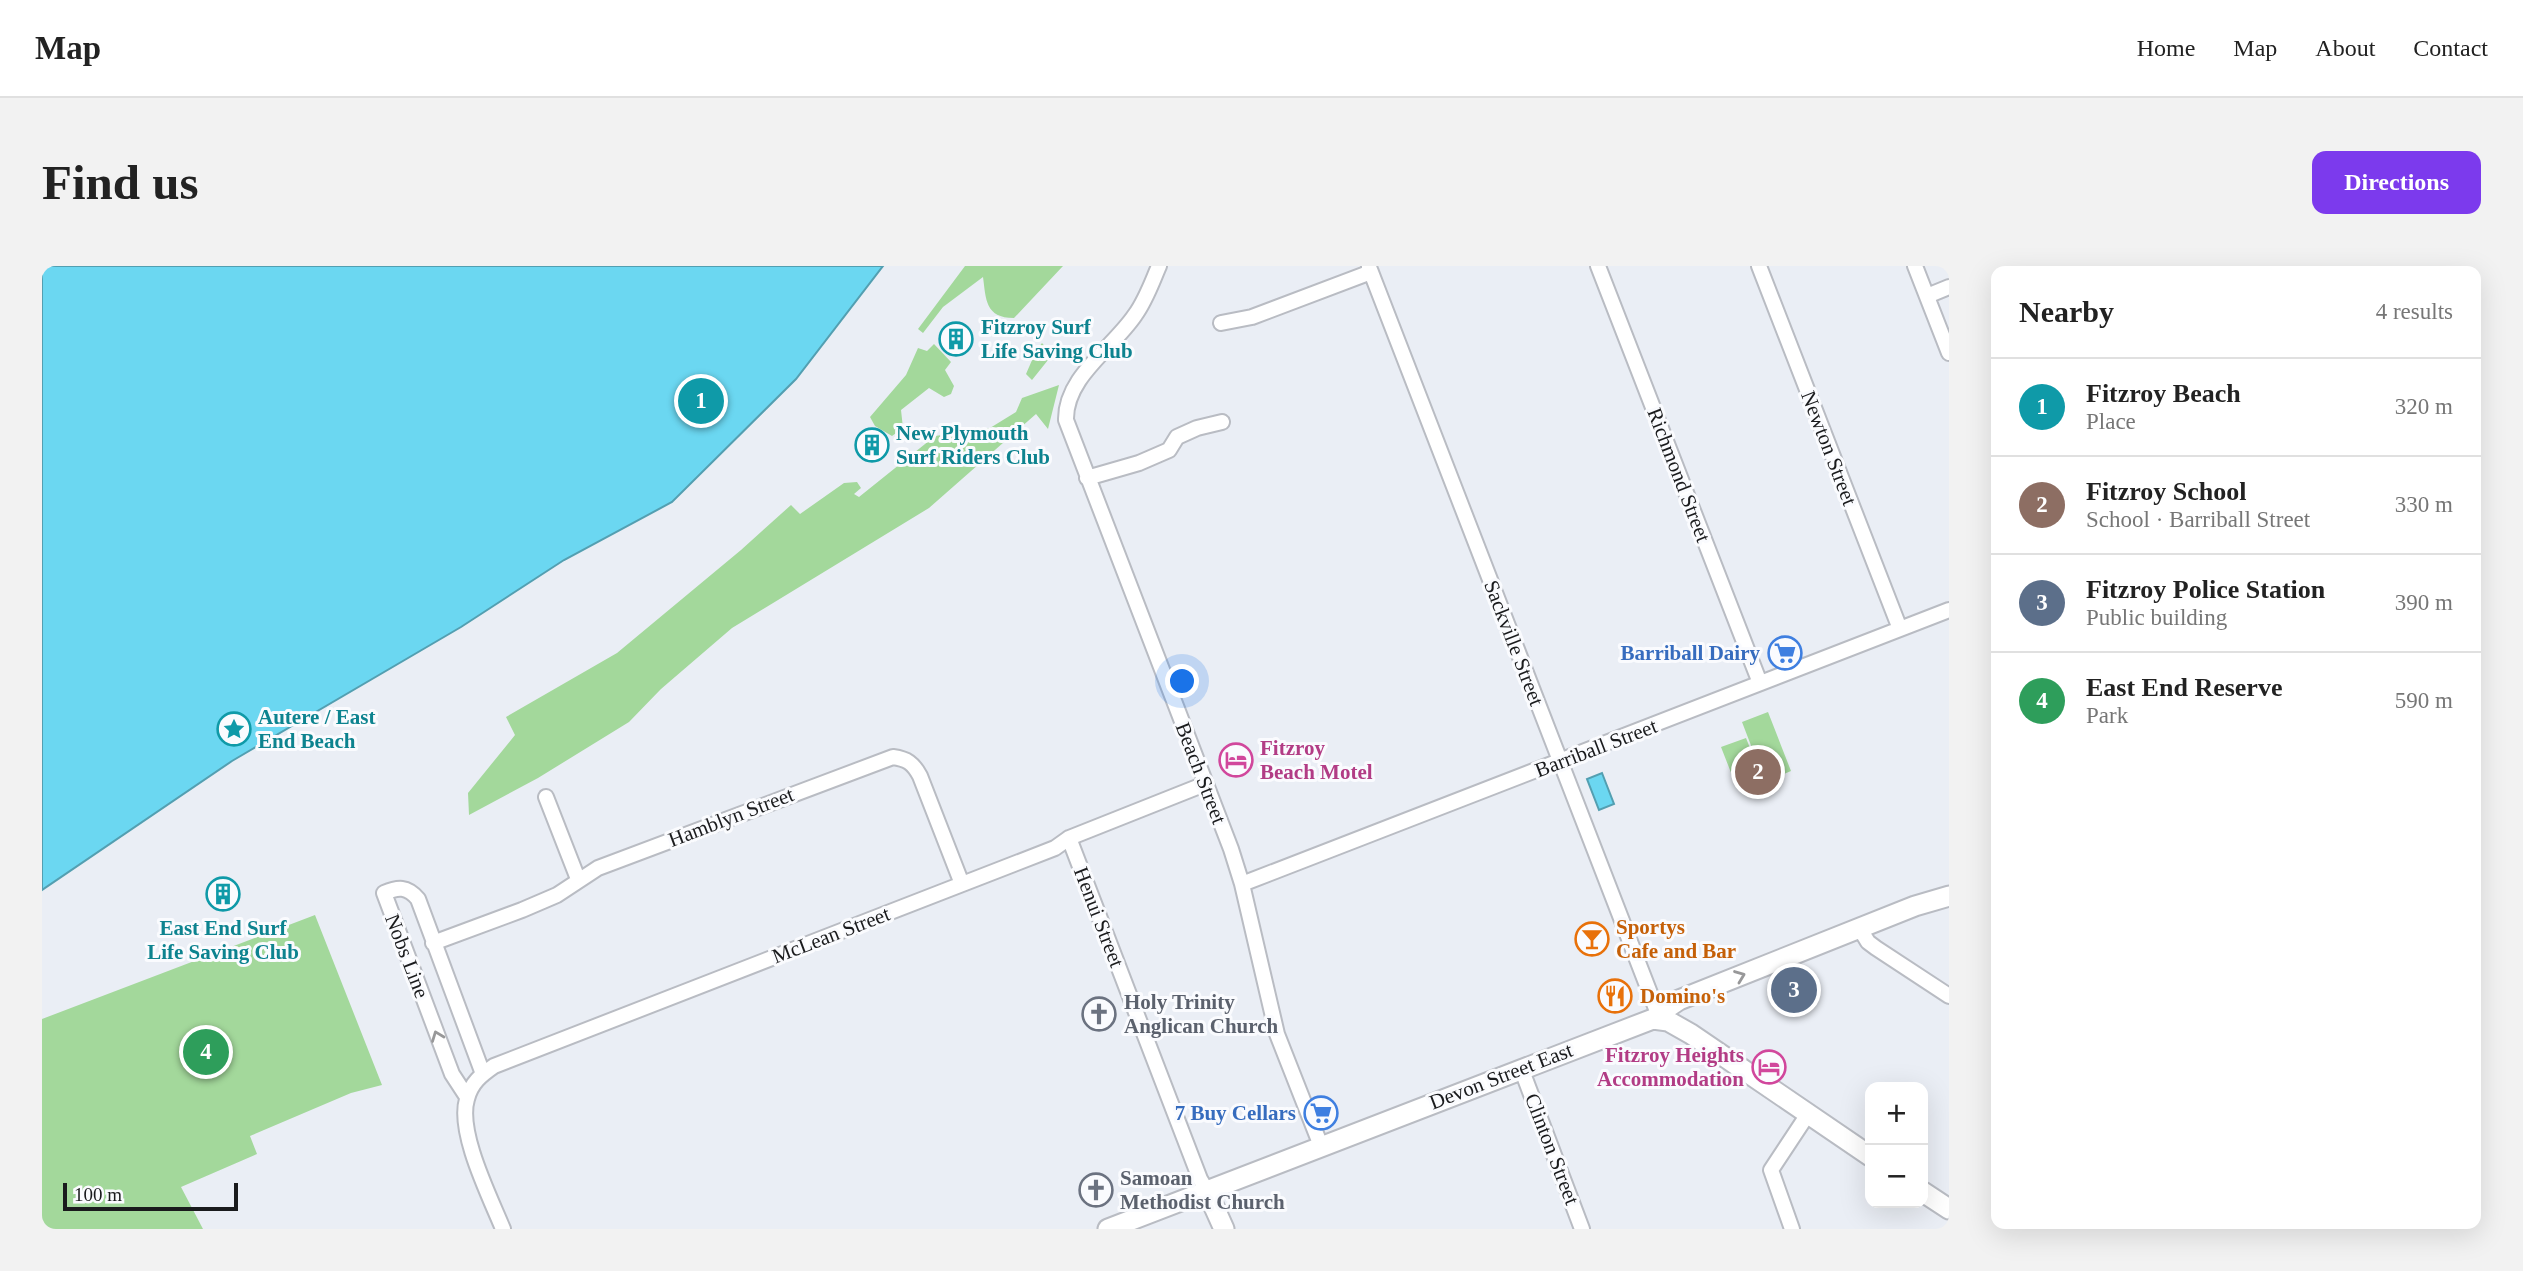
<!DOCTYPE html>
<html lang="en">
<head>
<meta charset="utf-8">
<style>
	:root { --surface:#fff; --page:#f2f2f2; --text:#222; --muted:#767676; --line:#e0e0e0; --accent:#7c3aed }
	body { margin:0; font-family:"Times New Roman",serif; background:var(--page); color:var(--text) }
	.controls { position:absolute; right:21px; bottom:21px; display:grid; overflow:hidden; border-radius:14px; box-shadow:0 7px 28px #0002 }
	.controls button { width:63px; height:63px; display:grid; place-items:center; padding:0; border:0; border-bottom:2px solid var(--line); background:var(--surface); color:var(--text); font:35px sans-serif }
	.scale { position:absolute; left:21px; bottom:18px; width:175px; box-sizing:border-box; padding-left:7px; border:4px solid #1a1b1d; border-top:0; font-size:19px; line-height:24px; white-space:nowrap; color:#1a1b1d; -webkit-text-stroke:5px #fafbfe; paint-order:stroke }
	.you { position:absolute; left:1141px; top:416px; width:24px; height:24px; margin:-18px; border:5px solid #fff; border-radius:50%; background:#1a73e8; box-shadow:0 0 0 10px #1a73e833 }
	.badge { display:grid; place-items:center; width:46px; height:46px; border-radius:50%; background:var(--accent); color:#fff; font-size:23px; font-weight:700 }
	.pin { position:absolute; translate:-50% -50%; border:4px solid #fff; box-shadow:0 2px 7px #0006 }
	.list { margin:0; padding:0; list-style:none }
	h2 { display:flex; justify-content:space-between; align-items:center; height:91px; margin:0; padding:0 28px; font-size:30px }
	h2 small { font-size:23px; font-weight:400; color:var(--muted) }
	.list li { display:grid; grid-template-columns:46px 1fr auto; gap:21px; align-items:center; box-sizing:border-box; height:98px; padding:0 28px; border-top:2px solid var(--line) }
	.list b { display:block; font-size:26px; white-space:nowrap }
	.list p { margin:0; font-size:23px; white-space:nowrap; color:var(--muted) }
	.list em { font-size:23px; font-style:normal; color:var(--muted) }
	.map { position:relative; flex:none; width:1907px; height:963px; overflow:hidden; border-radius:14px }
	header { display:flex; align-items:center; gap:42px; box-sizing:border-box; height:98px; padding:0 35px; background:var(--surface); border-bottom:2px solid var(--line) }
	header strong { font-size:33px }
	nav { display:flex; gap:38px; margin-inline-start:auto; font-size:24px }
	.intro { display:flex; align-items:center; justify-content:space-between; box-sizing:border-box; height:168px; padding:0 42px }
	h1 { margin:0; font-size:49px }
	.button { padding:18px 32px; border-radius:14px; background:var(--accent); color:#fff; font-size:24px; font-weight:700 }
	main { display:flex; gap:42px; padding:0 42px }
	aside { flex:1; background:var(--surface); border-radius:14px; box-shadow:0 7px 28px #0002 }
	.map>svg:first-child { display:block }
	.green { fill:#a3d89b }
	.water { fill:#6bd7f1; stroke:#539fb1; stroke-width:2 }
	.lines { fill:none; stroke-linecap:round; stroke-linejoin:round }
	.street-casing { stroke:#b9bcc3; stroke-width:18 }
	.secondary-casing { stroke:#b9bcc3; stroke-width:23 }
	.street { stroke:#fff; stroke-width:14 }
	.secondary { stroke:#fff; stroke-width:19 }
	.oneway { stroke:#989899 }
	.labels { text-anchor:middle; stroke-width:6; stroke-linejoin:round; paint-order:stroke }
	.culture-label { font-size:21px; font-weight:bold; fill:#0d838f; stroke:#fafbfe; text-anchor:start }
	.street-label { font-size:21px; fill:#1a1b1d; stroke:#fafbfe }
	.shop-label { font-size:21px; font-weight:bold; fill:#366cbe; stroke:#fafbfe; text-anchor:end }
	.hotel-label { font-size:21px; font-weight:bold; fill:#b23c85; stroke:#fafbfe; text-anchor:start }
	.food-label { font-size:21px; font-weight:bold; fill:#c56008; stroke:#fafbfe; text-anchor:start }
	.worship-label { font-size:21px; font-weight:bold; fill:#5b616d; stroke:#fafbfe; text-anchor:start }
</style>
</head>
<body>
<header>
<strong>Map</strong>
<nav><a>Home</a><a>Map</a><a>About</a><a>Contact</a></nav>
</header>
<div class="intro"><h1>Find us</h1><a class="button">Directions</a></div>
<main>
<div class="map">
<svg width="1907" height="963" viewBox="0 0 1907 963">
	<rect width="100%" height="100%" fill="#eaeef5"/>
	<!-- green -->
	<path class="green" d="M923,0H1021L972,52C943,52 944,33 941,11L901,41L881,67L876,63Z
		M1000,77L1010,89L990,114L984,108L994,85Z
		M892,78L909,96L903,104L912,120L909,128L902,131L887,122L859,144L861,162L850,170L833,160L828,151L864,109L876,82L885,85Z
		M1017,119L1006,163L994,148L887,242L690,362L619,423L587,456L496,512L427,549L426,527L473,469L464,451L575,387L699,284L749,239L758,248L802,217L815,216L819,222L812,228L817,231L893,170L948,162L974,146L980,132Z
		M1726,446L1749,505L1723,516L1700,456Z
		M1704,472L1720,512L1695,522L1679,481Z
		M273,649L340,819L309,827L208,870L215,888L139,921L161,963H0V753Z"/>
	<!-- water -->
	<path class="water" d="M0,0H841L754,113L630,236L522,294L419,361L190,495L0,624Z
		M1560,507L1572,538L1557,544L1545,513Z"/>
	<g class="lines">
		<defs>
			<path id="street" d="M1117,0C1110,16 1104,34 1093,49C1071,82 1023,111 1024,154L1189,583L1200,618L1235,768L1279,880
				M1556,0L1718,417
				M1717,0L1858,363
				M1873,0L1907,87
				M1327,1L1618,753
				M1885,30L1907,21
				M1179,57L1210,51L1329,6
				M1045,212L1097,197L1127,184L1135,171L1155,162L1180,156
				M504,531L536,613
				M1027,572L1158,913L1165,925
				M1200,618L1907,344
				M1818,663L1826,676L1834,682L1907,730
				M391,677L480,644L515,629L556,602L851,491C865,493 871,497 878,510L920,618
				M1479,802L1540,963
				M425,831L410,808L342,627C356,621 365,620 376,633L441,808
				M461,963C448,931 415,866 425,833C429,817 439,809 452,800L1013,582L1027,572L1163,518
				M1750,963L1729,904L1766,848"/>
			<path id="secondary" d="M1618,753L1625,742L1637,734L1873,640L1907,630
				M1165,925L1182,963
				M1881,926L1907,943
				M1066,963L1611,753L1626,755L1649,768L1828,890"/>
		</defs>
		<!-- street casing -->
		<use href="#street" class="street-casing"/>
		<!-- secondary casing -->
		<use href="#secondary" class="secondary-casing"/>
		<!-- street -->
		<use href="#street" class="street"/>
		<!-- secondary -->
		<use href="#secondary" class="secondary"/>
	</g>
	<!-- one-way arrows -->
	<defs><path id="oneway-chevron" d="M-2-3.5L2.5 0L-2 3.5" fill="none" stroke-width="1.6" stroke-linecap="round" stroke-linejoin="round" transform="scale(1.75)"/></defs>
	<g class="oneway">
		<use href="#oneway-chevron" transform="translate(1698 710) rotate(-21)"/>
		<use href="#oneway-chevron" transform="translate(395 770) rotate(-111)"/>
	</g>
	<!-- icons -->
	<defs>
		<symbol id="building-ring" viewBox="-11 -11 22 22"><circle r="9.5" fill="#fafbfe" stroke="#0f9aa8" stroke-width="1.5"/><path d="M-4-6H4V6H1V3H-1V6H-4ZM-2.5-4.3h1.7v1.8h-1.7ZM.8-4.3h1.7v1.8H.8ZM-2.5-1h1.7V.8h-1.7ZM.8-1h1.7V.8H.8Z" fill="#0f9aa8"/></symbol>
		<symbol id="supermarket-ring" viewBox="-11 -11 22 22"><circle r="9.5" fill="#fafbfe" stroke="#3f7fe0" stroke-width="1.5"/><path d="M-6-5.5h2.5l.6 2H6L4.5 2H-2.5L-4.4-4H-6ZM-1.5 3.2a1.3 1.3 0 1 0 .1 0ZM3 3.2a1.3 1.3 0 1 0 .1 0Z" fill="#3f7fe0"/></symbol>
		<symbol id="sight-ring" viewBox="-11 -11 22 22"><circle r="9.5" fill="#fafbfe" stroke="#0f9aa8" stroke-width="1.5"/><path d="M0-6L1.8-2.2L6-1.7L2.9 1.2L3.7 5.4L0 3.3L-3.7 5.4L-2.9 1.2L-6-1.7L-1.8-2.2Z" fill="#0f9aa8"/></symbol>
		<symbol id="hotel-ring" viewBox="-11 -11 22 22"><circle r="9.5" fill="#fafbfe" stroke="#d1479c" stroke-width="1.5"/><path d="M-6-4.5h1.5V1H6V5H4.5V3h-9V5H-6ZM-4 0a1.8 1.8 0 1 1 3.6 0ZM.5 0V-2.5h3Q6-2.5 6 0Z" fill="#d1479c"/></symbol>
		<symbol id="bar-ring" viewBox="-11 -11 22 22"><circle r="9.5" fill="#fafbfe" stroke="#e8710a" stroke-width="1.5"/><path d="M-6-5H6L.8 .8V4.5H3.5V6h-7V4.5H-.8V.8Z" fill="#e8710a"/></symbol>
		<symbol id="restaurant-ring" viewBox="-11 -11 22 22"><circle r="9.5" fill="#fafbfe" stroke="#e8710a" stroke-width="1.5"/><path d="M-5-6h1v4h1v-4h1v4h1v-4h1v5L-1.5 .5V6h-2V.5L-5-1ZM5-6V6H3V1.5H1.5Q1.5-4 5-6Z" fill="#e8710a"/></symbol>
		<symbol id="church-ring" viewBox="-11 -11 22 22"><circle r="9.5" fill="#fafbfe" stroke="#6b7280" stroke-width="1.5"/><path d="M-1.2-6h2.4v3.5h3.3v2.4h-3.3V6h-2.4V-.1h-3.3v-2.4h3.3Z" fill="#6b7280"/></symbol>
	</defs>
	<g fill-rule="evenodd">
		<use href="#building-ring" x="895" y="54" width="38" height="38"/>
		<use href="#building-ring" x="811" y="160" width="38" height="38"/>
		<use href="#supermarket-ring" x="1724" y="368" width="38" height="38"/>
		<use href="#sight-ring" x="173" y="444" width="38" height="38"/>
		<use href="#hotel-ring" x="1175" y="475" width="38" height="38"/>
		<use href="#building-ring" x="162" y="609" width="38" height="38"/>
		<use href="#bar-ring" x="1531" y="654" width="38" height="38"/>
		<use href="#restaurant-ring" x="1554" y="711" width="38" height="38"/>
		<use href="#church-ring" x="1038" y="729" width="38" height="38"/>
		<use href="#hotel-ring" x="1708" y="782" width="38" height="38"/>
		<use href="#supermarket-ring" x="1260" y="828" width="38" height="38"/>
		<use href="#church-ring" x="1035" y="905" width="38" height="38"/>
	</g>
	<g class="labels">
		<!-- culture labels -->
		<g class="culture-label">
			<text x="939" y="68">Fitzroy Surf<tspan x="939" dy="24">Life Saving Club</tspan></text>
			<text x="854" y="174">New Plymouth<tspan x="854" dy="24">Surf Riders Club</tspan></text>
			<text x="216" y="458">Autere / East<tspan x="216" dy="24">End Beach</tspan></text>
			<text x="181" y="669" text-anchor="middle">East End Surf<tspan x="181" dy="24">Life Saving Club</tspan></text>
		</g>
		<!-- street labels -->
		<g class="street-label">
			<text transform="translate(1787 182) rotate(69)" y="7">Newton Street</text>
			<text transform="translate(1637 209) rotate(69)" y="7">Richmond Street</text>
			<text transform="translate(1472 377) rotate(69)" y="7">Sackville Street</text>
			<text transform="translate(1554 482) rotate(-21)" y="7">Barriball Street</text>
			<text transform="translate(1159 507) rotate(69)" y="7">Beach Street</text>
			<text transform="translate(689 551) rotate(-21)" y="7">Hamblyn Street</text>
			<text transform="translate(1057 651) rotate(69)" y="7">Henui Street</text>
			<text transform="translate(789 669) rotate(-21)" y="7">McLean Street</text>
			<text transform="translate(365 690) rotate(69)" y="7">Nobs Line</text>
			<text transform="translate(1459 810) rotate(-21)" y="7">Devon Street East</text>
			<text transform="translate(1510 883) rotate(69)" y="7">Clinton Street</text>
		</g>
		<!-- shop labels -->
		<g class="shop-label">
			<text x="1718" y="394">Barriball Dairy</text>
			<text x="1254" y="854">7 Buy Cellars</text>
		</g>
		<!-- hotel labels -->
		<g class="hotel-label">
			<text x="1218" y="489">Fitzroy<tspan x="1218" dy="24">Beach Motel</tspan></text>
			<text x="1702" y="796" text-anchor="end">Fitzroy Heights<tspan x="1702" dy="24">Accommodation</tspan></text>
		</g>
		<!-- food labels -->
		<g class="food-label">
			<text x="1574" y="668">Sportys<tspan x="1574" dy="24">Cafe and Bar</tspan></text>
			<text x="1598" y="737">Domino's</text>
		</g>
		<!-- worship labels -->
		<g class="worship-label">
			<text x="1082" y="743">Holy Trinity<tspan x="1082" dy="24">Anglican Church</tspan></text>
			<text x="1078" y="919">Samoan<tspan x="1078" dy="24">Methodist Church</tspan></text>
		</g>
	</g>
</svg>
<div class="controls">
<button>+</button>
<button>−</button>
</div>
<div class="scale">100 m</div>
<div class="you"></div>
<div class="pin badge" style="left:659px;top:135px;background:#0f9aa8">1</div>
<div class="pin badge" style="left:1716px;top:506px;background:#8d6e63">2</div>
<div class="pin badge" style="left:1752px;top:724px;background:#5c6f8a">3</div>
<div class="pin badge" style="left:164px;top:786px;background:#2e9e5b">4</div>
</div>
<aside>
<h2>Nearby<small>4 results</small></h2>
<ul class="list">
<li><span class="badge" style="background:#0f9aa8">1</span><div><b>Fitzroy Beach</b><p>Place</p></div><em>320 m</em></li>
<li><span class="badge" style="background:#8d6e63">2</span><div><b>Fitzroy School</b><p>School · Barriball Street</p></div><em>330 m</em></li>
<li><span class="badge" style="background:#5c6f8a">3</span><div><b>Fitzroy Police Station</b><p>Public building</p></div><em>390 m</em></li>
<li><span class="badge" style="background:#2e9e5b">4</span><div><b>East End Reserve</b><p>Park</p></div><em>590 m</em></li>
</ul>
</aside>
</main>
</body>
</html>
